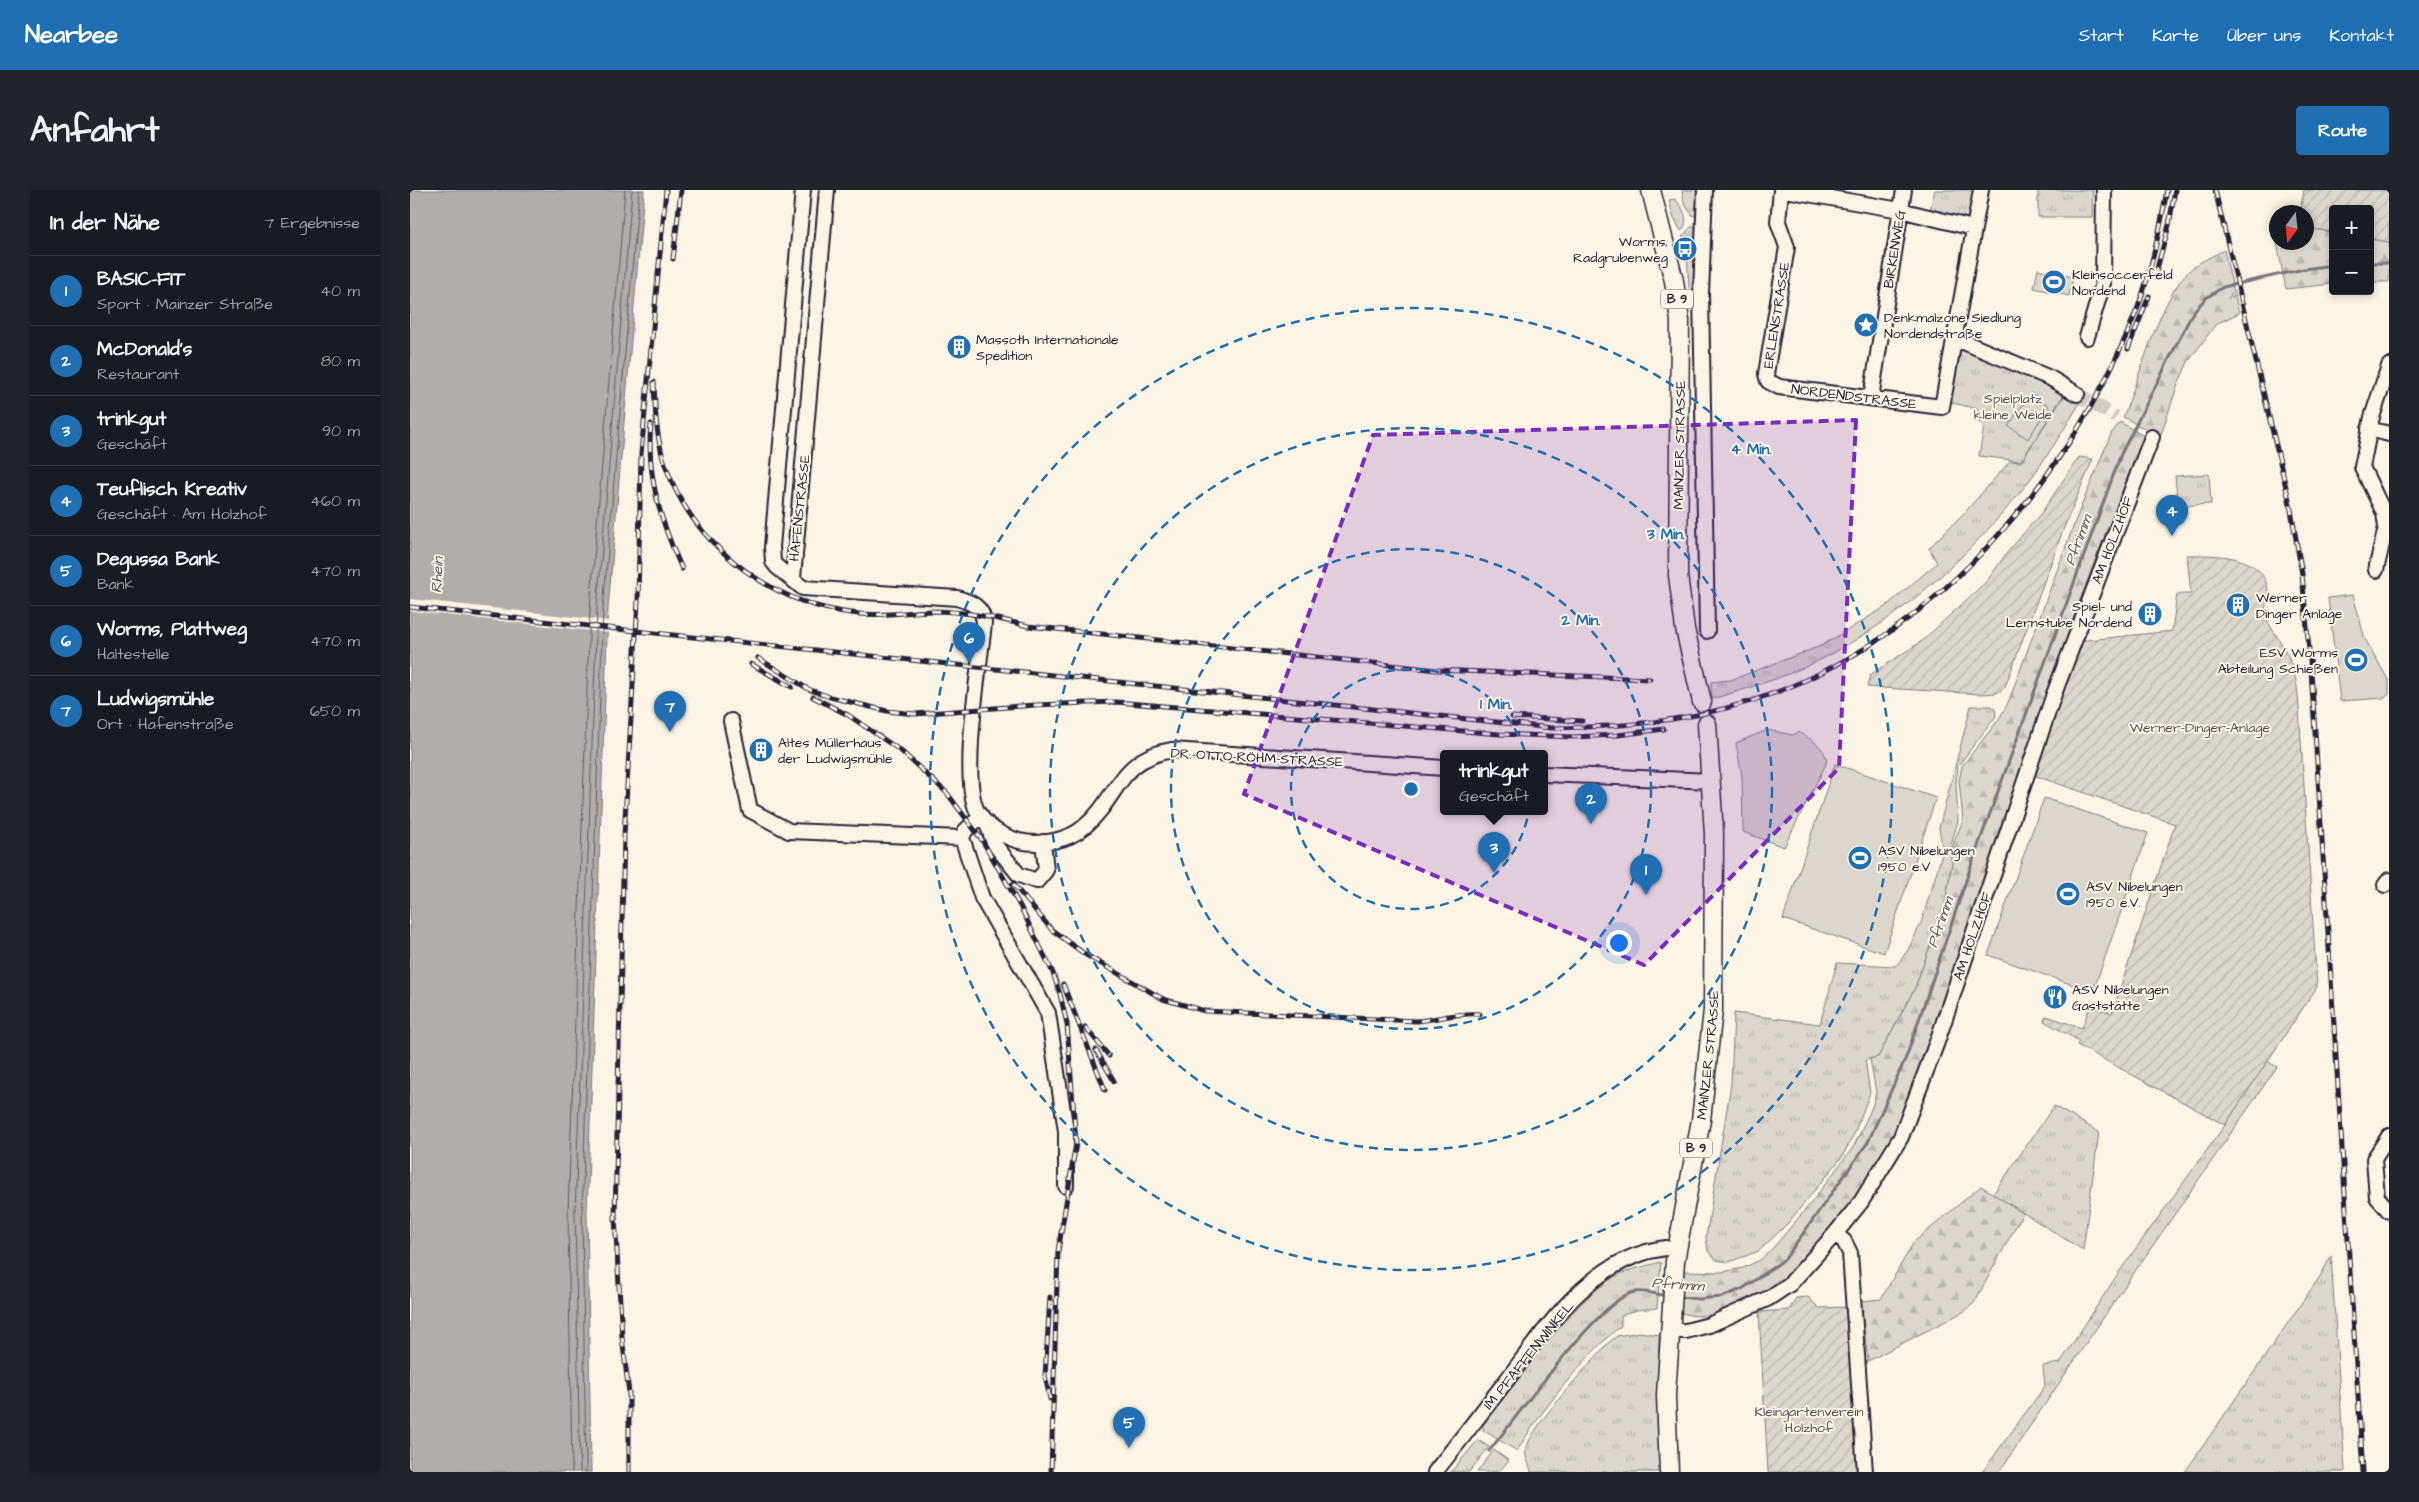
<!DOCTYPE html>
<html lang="de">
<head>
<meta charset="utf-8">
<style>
	:root { --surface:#171b24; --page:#20242c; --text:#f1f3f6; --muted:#9ea1a6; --line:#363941; --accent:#1f6fb2 }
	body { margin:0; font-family:"Architects Daughter",sans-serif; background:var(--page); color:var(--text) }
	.controls { position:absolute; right:15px; top:15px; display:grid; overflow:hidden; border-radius:5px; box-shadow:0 2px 8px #0003 }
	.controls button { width:45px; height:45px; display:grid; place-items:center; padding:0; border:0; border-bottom:1px solid var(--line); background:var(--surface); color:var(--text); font:25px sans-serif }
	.compass { position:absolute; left:1859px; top:15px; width:45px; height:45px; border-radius:50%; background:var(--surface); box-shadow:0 2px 8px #0003; rotate:195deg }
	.you { position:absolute; left:1208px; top:752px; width:18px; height:18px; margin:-12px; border:4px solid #fff; border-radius:50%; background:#1a73e8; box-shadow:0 0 0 8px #1a73e833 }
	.badge { display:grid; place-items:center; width:32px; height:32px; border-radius:50%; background:var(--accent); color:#fff; font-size:16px; font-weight:700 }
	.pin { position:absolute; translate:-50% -41px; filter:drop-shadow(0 1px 2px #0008) }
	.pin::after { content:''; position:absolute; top:26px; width:18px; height:15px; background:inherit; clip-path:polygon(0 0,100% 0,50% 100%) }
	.popup { position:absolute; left:1030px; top:560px; width:108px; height:65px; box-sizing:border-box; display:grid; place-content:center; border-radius:5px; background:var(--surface); filter:drop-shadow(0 1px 4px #0005); font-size:16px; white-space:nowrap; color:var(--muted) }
	.popup b { font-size:19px; color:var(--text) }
	.popup::after { content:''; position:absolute; left:50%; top:100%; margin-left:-10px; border:10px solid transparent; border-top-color:var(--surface) }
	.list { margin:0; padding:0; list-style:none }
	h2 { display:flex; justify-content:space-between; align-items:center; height:65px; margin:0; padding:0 20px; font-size:21px }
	h2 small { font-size:16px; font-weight:400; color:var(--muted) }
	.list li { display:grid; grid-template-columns:32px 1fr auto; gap:15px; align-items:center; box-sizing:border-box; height:70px; padding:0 20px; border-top:1px solid var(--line) }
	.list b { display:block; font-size:19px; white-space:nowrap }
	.list p { margin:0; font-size:16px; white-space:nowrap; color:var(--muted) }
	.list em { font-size:16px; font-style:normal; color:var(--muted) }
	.map { position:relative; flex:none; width:1979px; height:1282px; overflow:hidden; border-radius:5px }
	header { display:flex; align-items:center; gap:30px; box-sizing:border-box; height:70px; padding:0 25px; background:var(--accent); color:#fff }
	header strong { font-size:24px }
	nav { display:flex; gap:28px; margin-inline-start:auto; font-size:18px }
	.intro { display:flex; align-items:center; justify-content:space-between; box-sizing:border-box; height:120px; padding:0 30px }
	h1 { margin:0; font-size:35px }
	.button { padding:12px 22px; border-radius:5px; background:var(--accent); color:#fff; font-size:18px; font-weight:700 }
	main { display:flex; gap:30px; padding:0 30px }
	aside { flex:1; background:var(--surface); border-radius:5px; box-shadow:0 2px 8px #0003 }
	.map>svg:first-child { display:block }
	.grass { fill:url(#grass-tufts); stroke:#7f7c84 }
	.forest { fill:url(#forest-firs); stroke:#7f7c84 }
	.garden { fill:url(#garden-furrows); stroke:#7f7c84 }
	.pitch { fill:#dcd6cc; stroke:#7f7c84 }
	.water { fill:#b2adab; stroke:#78757e }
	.pier { fill:#fcf5e5 }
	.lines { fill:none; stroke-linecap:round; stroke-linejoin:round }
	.shore { stroke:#5c5a68; stroke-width:1 }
	.stream { stroke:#78757e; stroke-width:3 }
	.minor-tunnel { stroke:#d0cbc3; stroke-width:14; stroke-dasharray:14 7; stroke-linecap:butt }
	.minor-casing { stroke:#22223b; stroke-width:18 }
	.major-casing { stroke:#22223b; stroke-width:21 }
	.minor { stroke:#fcf5e5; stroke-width:14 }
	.major { stroke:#fcf5e5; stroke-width:18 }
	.rail-casing { stroke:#22223b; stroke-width:5 }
	.rail { stroke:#fcf5e5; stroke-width:3; stroke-dasharray:9; stroke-linecap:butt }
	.marked { fill:#7b2cbf; fill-opacity:0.2; stroke:#7b2cbf; stroke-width:4; stroke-dasharray:10 6; stroke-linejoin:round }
	.ring { fill:none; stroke:#1f6fb2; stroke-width:2.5; stroke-dasharray:9 6 }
	.labels { text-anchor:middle; stroke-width:4; stroke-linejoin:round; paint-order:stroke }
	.shield { fill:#fcf5e5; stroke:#63616e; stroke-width:1 }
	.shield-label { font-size:12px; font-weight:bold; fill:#22223b }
	.poi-label { font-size:14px; fill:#22223b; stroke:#fcf5e5; text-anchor:start }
	.street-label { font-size:14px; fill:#22223b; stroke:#fcf5e5 }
	.park-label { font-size:14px; fill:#504f5f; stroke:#fcf5e5 }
	.water-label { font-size:15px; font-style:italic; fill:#545362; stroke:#fcf5e5 }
	.centre { fill:#1f6fb2; stroke:#fcf5e5; stroke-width:2.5 }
	.ring-label { font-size:15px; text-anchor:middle; font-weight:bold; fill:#1f6fb2; stroke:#fcf5e5; stroke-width:4; stroke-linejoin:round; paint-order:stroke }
</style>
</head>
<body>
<header>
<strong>Nearbee</strong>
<nav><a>Start</a><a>Karte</a><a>Über uns</a><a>Kontakt</a></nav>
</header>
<div class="intro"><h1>Anfahrt</h1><a class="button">Route</a></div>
<main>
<aside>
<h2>In der Nähe<small>7 Ergebnisse</small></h2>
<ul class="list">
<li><span class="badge">1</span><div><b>BASIC-FIT</b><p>Sport · Mainzer Straße</p></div><em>40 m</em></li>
<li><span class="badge">2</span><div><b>McDonald's</b><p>Restaurant</p></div><em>80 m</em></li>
<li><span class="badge">3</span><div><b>trinkgut</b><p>Geschäft</p></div><em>90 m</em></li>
<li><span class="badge">4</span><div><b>Teuflisch Kreativ</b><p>Geschäft · Am Holzhof</p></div><em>460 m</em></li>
<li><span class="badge">5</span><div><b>Degussa Bank</b><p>Bank</p></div><em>470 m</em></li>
<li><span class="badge">6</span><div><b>Worms, Plattweg</b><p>Haltestelle</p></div><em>470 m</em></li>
<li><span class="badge">7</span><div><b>Ludwigsmühle</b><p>Ort · Hafenstraße</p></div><em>650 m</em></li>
</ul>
</aside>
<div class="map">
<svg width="1979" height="1282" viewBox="0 0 1979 1282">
	<defs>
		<pattern id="grass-tufts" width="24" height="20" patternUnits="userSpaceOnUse" patternTransform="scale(1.25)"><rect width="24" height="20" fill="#dcd6cc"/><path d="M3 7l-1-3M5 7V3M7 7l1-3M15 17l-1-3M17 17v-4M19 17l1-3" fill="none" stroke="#bcb7b0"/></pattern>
		<pattern id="forest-firs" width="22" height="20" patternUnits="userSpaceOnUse" patternTransform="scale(1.25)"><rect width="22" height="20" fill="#dcd6cc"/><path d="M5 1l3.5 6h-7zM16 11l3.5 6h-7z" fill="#bcb7b0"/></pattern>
		<pattern id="garden-furrows" width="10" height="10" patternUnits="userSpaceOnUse" patternTransform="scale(1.25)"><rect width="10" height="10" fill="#dcd6cc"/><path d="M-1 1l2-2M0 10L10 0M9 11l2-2" fill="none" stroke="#bcb7b0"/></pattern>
	</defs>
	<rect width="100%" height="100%" fill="#fcf5e5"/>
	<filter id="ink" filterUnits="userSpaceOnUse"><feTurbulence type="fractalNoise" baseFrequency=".02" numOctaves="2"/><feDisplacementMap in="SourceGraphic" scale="10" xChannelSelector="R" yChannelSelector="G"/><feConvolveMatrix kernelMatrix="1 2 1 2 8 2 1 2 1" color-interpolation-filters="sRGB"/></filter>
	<g filter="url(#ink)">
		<!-- grass -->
		<path class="grass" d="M1272,0H1290L1287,27L1282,25L1274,13Z
			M1525,0H1570L1562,35L1519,24Z
			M1628,0H1683L1682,27H1628Z
			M1265,9C1273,17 1281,32 1271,41L1264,29L1259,10Z
			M1287,36L1286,96L1283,102L1279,98L1277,63L1272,47L1281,37Z
			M1554,158L1656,201L1611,271L1569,266L1574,237L1566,229L1568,219L1543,213L1540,209L1549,160Z
			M1655,204L1670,213C1655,237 1641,261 1625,283C1574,351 1506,416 1432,458C1392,482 1347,496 1302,509L1301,492L1321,490L1413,455L1475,417L1527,373L1519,358L1556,321L1600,271L1611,272Z
			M1799,284L1801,314L1768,316L1765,286Z
			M1561,516H1581L1585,518L1586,526L1548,576L1546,593L1548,631L1540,658L1542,673L1535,714L1505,798L1468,867L1455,870L1460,903L1444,944L1432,967L1377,1034L1349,1061L1319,1072L1306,1070L1298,1061L1296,1047L1321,894L1324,823L1410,834L1427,773L1486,776L1498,760L1511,733L1533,661L1529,638Z
			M1857,871L1867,877L1721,1087L1589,1282H1570L1573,1281L1635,1196L1633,1176L1650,1173L1709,1082L1815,935Z
			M1644,916L1689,942L1673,1060L1583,1004Z
			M1921,1066L1935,1282H1775L1911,1085Z
			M1251,1072L1247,1118L1227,1120L1211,1126V1136C1177,1162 1128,1225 1107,1261L1073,1240V1235C1107,1192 1160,1112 1206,1086C1219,1079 1237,1076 1251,1072Z
			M1230,1142L1249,1145L1247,1224L1250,1282H1121C1120,1274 1114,1268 1116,1260C1120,1237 1179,1175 1197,1154L1207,1146Z
			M1068,1250L1079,1257L1059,1282H1041Z
			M1084,1260L1099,1271L1088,1282H1067Z"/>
		<!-- forest -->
		<path class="forest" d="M1897,38L1923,42V94L1876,99L1867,53L1896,52Z
			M1960,49L1979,52V92H1960Z
			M1814,60L1829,123L1806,134L1778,172L1768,194L1750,247L1713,227C1730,187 1750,107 1780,80C1790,71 1803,66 1814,60Z
			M1710,232L1734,246C1707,316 1678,385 1654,455C1627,532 1603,611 1577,688C1558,744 1538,800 1518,855C1506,889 1496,925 1479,957C1450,1015 1346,1148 1272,1123L1268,1117L1272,1083L1276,1081L1312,1082L1333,1078L1350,1070L1363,1058L1401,1013L1444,956L1463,915L1466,902L1460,869L1468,867L1505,798L1535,714L1542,673L1540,662L1553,630L1549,591L1552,576L1589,529L1598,513L1666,329L1701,244Z
			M1571,996L1613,1023L1564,1113L1555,1121L1458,1171L1451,1111L1471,1109L1504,1052Z"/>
		<!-- garden -->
		<path class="garden" d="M1894,0H1979V52L1960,49V19H1923V42L1897,38L1896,22H1890Z
			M1669,267L1683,269L1655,335L1595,497L1587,503L1571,504L1457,497L1460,485L1512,451L1577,391L1596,364L1632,322Z
			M1777,365C1803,365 1853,363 1858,400C1859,409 1853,417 1856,427C1859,436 1866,444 1871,453C1881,470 1886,485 1888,504L1907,797L1815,935L1667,855L1669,851L1634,831L1636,826L1672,838L1680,816L1702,823L1765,634L1623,585L1668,451L1762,441L1767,404H1781Z
			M1398,1107L1409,1118L1436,1117L1447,1282H1358L1349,1122L1379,1120L1386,1108Z"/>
		<!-- pitch -->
		<path class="pitch" d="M1628,79L1663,87L1659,106L1624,98Z
			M1621,203L1639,216L1618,249L1598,236Z
			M1943,405L1955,449L1979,491V504L1975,508L1930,511L1918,408Z
			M1357,540L1383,545L1388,542C1400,549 1418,557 1416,574L1374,657L1333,642L1332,587L1326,553Z
			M1425,574L1526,608L1474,763L1373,729Z
			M1634,608L1738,643L1683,802L1578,765Z"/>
		<!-- water -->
		<path class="water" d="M0,0H234L198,419L177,1022L181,1282H0Z"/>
		<!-- pier -->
		<path class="pier" d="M0,409L200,431V443L0,421Z"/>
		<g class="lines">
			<!-- shore -->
			<path class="shore" d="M162,1282L158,1022L180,418L215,0
				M170,1282L165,1022L187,418L222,0
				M176,1282L172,1022L193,419L229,0"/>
			<!-- stream -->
			<path class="stream" d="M1960,73H1979
				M1269,1107L1289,1109L1312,1107L1332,1099L1375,1069L1458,952L1497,865L1563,670L1711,264L1783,122L1796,108L1813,97L1894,79L1923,75
				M1079,1261C1104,1231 1191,1108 1224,1102C1234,1100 1248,1105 1258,1106"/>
			<!-- minor-tunnel -->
			<path class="minor-tunnel" d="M1667,204L1706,227"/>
			<defs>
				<path id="minor" d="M393,0L362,357L363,372L367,377L393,398L547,408C561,412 573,417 574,433C570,476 550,586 567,621C576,637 592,646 609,651C629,656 658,651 674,637C709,608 707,569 762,560L1034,578
					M1295,0L1291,104L1297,441
					M1371,0L1368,32L1377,57L1356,184L1358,191L1369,197L1532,217L1571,0
					M1375,0L1490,20L1563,38
					M1677,147L1693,93L1694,0
					M1544,148L1640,188L1667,204
					M1461,208L1494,0
					M1959,239L1979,244
					M1966,380L1976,337L1974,323L1952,277L1962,227L1979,176
					M383,388L417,0
					M321,531L340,620L379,641L552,648L555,641L571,626
					M1134,584L1302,591
					M577,634L585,655L609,685L627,691L636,680L633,652
					M552,648L572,708L638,823L656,941V996
					M1975,695L1979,690
					M1979,946L1964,969L1967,1007L1979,1021
					M1425,1044L1434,1051L1440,1063L1455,1282
					M1259,1141H1276L1299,1135L1359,1108L1380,1094L1425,1044L1451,1012L1491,947L1527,852L1644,504L1742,247
					M1025,1282C1049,1252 1072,1222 1096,1191C1137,1137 1182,1067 1256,1058"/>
				<g id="major">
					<path d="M1241,0L1264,91L1270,131L1268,385L1275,439L1292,512"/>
					<path id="s1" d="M1259,1282L1256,1205L1265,1071L1291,930L1303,820L1304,644L1297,534"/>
				</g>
			</defs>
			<!-- minor casing -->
			<use href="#minor" class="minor-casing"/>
			<!-- major casing -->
			<use href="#major" class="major-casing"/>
			<!-- minor -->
			<use href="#minor" class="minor"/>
			<!-- major -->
			<use href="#major" class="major"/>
			<defs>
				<path id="rail" d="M1805,0L1880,314L1892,384L1901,481L1953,1282
					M263,69L271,0
					M1745,86L1759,35L1765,0
					M1718,159L1739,106
					M244,192C245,219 246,245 254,271C280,352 358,413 441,423C468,427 495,422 521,421C555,421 586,428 618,436L1027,480L1240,489
					M241,234C236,285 251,333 272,379
					M0,417L1142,538C1219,537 1294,530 1367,502C1534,438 1664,282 1728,117C1742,79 1750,40 1757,0
					M348,468L398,499L420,507L477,521L505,524L625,515L706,512L1089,544L1163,547L1208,545L1254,539
					M341,474L382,497
					M403,507L438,525L491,561L537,603L572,650L610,716L643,783L650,804L657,834L666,953L648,1061L641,1282
					M1102,527L1172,531
					M603,694L642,740L676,765L753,809L795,821L1007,831C1029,829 1049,822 1070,824
					M653,794L695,900
					M675,837L699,866
					M686,860L704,891
					M640,1209L635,1186L640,1107
					M219,1282V1203L212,1147L205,1027L214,645L228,411L231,264L256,0"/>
			</defs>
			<!-- rail casing -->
			<use href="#rail" class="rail-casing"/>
			<!-- rail -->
			<use href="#rail" class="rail"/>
		</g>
	</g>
	<!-- marked area -->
	<path class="marked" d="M1446,230L1429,578L1234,775L834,604L963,245Z"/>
	<!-- distance rings -->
	<g class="ring">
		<circle cx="1001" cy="599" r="120"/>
		<circle cx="1001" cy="599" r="240"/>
		<circle cx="1001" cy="599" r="361"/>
		<circle cx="1001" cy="599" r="481"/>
	</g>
	<!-- icons -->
	<defs>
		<symbol id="bus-disc" viewBox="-11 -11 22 22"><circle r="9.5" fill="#1f6fb2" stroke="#fcf5e5"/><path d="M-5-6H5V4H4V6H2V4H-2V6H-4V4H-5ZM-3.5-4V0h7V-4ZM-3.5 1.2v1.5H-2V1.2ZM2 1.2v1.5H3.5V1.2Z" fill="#fff"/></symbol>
		<symbol id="stadium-disc" viewBox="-11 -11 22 22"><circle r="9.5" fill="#1f6fb2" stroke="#fcf5e5"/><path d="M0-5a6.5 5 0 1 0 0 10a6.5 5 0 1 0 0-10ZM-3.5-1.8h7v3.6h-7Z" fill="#fff"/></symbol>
		<symbol id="sight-disc" viewBox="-11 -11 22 22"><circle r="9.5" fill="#1f6fb2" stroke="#fcf5e5"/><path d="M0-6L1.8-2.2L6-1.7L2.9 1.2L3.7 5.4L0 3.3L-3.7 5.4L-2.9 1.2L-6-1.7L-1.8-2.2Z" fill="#fff"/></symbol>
		<symbol id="building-disc" viewBox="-11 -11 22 22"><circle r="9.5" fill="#1f6fb2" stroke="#fcf5e5"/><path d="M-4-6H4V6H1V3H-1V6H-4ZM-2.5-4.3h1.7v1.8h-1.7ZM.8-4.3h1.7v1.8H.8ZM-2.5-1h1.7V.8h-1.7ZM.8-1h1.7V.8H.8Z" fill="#fff"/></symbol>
		<symbol id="restaurant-disc" viewBox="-11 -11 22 22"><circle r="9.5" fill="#1f6fb2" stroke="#fcf5e5"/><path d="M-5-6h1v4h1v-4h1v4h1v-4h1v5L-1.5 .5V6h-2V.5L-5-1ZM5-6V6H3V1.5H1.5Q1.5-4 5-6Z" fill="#fff"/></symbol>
	</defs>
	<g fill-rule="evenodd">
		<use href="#bus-disc" x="1261" y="45" width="28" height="28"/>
		<use href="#stadium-disc" x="1630" y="78" width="28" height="28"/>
		<use href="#sight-disc" x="1442" y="121" width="28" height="28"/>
		<use href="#building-disc" x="535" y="143" width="28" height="28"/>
		<use href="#building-disc" x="1814" y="401" width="28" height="28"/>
		<use href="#building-disc" x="1726" y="410" width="28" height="28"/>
		<use href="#stadium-disc" x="1932" y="456" width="28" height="28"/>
		<use href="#building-disc" x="337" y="546" width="28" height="28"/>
		<use href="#stadium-disc" x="1436" y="654" width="28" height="28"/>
		<use href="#stadium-disc" x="1644" y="690" width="28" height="28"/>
		<use href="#restaurant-disc" x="1631" y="793" width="28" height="28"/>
	</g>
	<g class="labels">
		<!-- shield labels -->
		<g class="shield">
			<rect x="1251" y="99.5" width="32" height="19" rx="4"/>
			<rect x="1270" y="948.5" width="32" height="19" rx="4"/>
		</g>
		<g class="shield-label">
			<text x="1267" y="113">B 9</text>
			<text x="1286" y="962">B 9</text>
		</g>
		<!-- poi labels -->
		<g class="poi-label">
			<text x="1258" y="56" text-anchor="end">Worms,<tspan x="1258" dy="16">Radgrubenweg</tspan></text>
			<text x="1662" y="89">Kleinsoccerfeld<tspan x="1662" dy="16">Nordend</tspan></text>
			<text x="1474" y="132">Denkmalzone Siedlung<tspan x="1474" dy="16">Nordendstraße</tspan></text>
			<text x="566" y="154">Massoth Internationale<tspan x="566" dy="16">Spedition</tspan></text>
			<text x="1846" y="412">Werner<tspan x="1846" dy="16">Dinger Anlage</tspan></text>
			<text x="1722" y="421" text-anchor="end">Spiel- und<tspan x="1722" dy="16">Lernstube Nordend</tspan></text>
			<text x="1928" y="467" text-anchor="end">ESV Worms<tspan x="1928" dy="16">Abteilung Schießen</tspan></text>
			<text x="368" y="557">Altes Müllerhaus<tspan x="368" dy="16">der Ludwigsmühle</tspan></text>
			<text x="1468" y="665">ASV Nibelungen<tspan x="1468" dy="16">1950 e.V</tspan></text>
			<text x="1676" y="701">ASV Nibelungen<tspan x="1676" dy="16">1950 e.V.</tspan></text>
			<text x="1662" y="804">ASV Nibelungen<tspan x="1662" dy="16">Gaststätte</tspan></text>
		</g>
		<!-- street labels -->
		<g class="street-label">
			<text transform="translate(1484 59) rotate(-81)" y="5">BIRKENWEG</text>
			<text transform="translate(1366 125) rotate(-81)" y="5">ERLENSTRASSE</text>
			<text transform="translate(1444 206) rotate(7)" y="5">NORDENDSTRASSE</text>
			<text transform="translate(1269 255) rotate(-89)" y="5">MAINZER STRASSE</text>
			<text transform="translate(389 318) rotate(-84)" y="5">HAFENSTRASSE</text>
			<text transform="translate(1702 350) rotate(-69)" y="5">AM HOLZHOF</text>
			<text transform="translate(847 567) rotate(3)" y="5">DR.-OTTO-RÖHM-STRASSE</text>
			<text transform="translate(1562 746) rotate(-71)" y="5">AM HOLZHOF</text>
			<text dy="5" stroke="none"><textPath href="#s1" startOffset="420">MAINZER STRASSE</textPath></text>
			<text transform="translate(1118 1165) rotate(-51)" y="5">IM PFAFFENWINKEL</text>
		</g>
		<!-- park labels -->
		<g class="park-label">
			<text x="1603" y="213">Spielplatz<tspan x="1603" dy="16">kleine Weide</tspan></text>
			<text x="1790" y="542">Werner-Dinger-Anlage</text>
			<text x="1399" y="1226">Kleingartenverein<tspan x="1399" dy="16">Holzhof</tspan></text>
		</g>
		<!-- water labels -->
		<g class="water-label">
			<text transform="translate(1668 350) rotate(-70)" y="5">Pfrimm</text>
			<text transform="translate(27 385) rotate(-87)" y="5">Rhein</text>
			<text transform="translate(1530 732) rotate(-71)" y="5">Pfrimm</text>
			<text transform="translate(1268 1094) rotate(4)" y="5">Pfrimm</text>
		</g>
	</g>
	<circle cx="1001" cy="599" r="8" class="centre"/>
	<g class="ring-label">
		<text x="1341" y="264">4 Min.</text>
		<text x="1256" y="349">3 Min.</text>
		<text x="1171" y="435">2 Min.</text>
		<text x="1086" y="519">1 Min.</text>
	</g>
</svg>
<div class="controls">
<button>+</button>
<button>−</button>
</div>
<svg class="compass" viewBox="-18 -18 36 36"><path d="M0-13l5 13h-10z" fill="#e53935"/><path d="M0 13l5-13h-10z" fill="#9ea1a6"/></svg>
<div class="you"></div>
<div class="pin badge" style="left:1236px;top:705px">1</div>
<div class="pin badge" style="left:1181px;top:634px">2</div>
<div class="pin badge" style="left:1084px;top:683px">3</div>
<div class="popup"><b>trinkgut</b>Geschäft</div>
<div class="pin badge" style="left:1762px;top:346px">4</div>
<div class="pin badge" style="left:719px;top:1258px">5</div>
<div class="pin badge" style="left:559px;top:473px">6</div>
<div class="pin badge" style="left:260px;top:542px">7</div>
</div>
</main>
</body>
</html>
